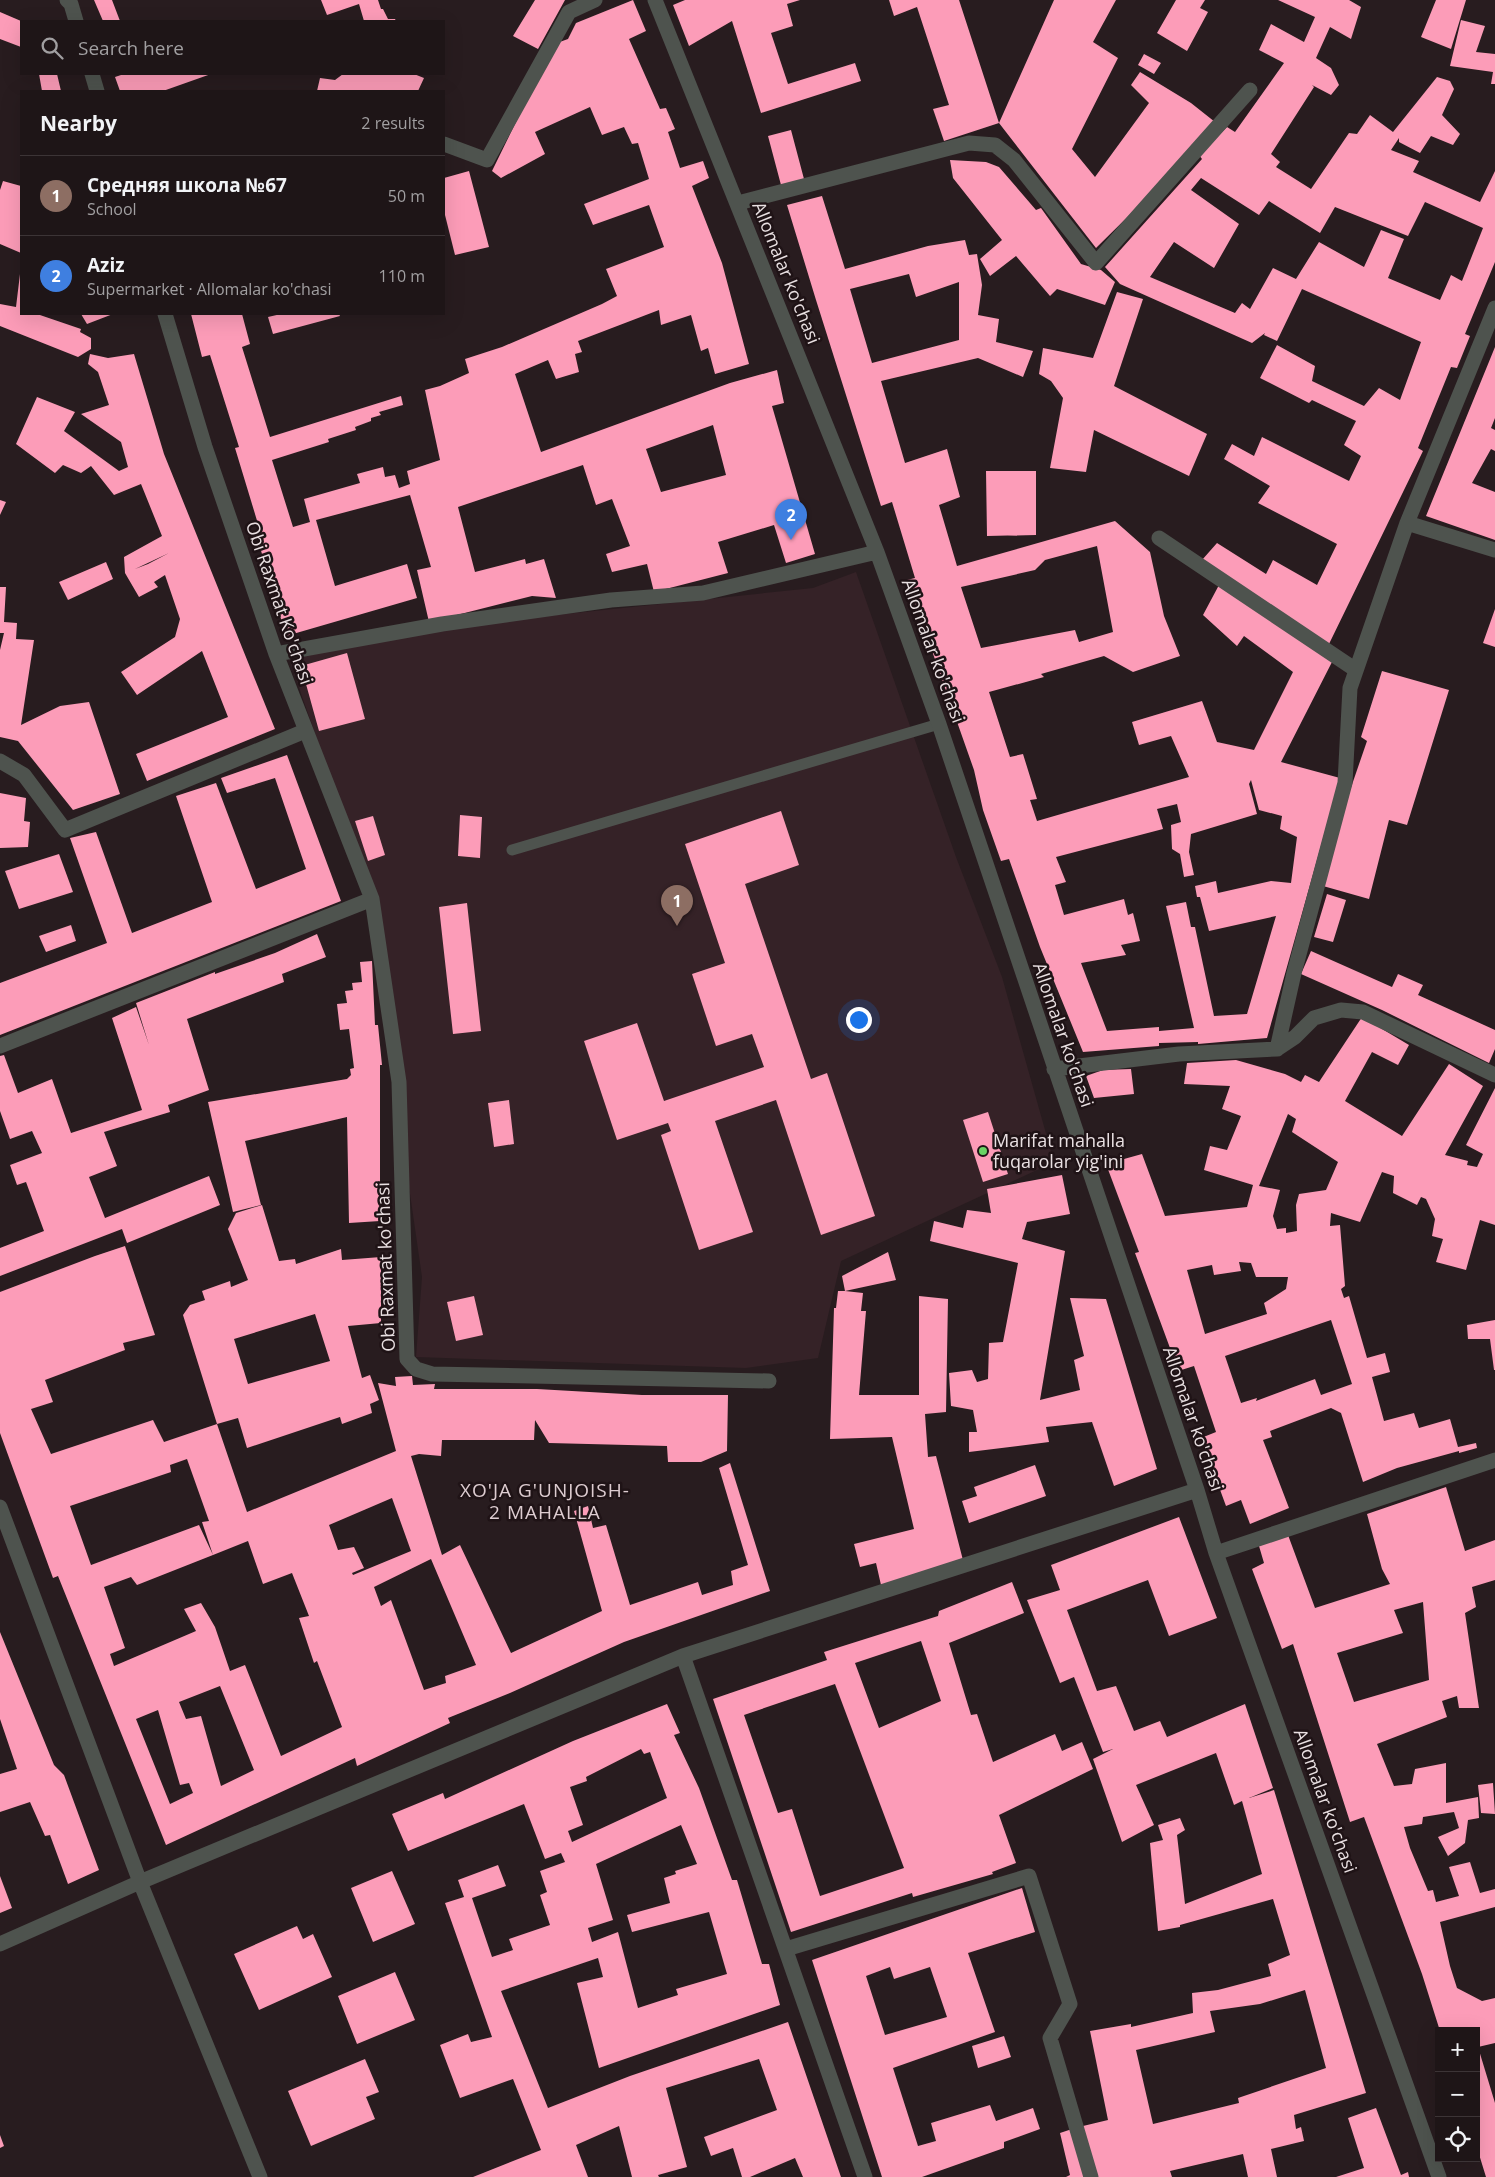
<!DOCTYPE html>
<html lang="en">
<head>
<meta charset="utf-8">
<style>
	:root { --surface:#1e1517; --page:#2b2224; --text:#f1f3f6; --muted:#a19fa1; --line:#3c3436; --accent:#8c9099 }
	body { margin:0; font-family:"Open Sans",sans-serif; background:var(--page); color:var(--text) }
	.controls { position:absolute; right:15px; bottom:15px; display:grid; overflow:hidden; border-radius:0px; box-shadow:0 5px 20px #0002 }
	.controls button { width:45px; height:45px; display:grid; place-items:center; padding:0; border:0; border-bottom:1px solid var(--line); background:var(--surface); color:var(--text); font:25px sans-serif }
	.you { position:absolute; left:858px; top:1019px; width:18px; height:18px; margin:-12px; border:4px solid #fff; border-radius:50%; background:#1a73e8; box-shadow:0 0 0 8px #1a73e833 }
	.badge { display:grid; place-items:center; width:32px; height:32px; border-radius:50%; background:var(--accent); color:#fff; font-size:16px; font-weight:700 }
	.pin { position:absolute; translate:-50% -41px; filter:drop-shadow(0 1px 2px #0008) }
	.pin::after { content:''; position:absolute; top:26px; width:18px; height:15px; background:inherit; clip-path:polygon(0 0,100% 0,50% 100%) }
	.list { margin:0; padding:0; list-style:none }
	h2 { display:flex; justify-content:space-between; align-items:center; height:65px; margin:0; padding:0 20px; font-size:21px }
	h2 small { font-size:16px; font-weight:400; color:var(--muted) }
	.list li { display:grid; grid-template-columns:32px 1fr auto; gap:15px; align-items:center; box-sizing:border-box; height:80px; padding:0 20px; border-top:1px solid var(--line) }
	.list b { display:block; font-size:19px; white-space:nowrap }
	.list p { margin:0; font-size:16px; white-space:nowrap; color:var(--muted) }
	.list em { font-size:16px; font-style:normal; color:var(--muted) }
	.icon { flex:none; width:28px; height:28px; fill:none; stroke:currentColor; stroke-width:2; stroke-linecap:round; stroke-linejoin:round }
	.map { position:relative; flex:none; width:1495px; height:2177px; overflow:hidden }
	.search { position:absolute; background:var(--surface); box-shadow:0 5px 20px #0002; left:20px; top:20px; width:425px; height:55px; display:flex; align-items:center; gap:12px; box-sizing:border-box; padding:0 18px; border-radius:0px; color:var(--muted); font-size:19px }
	.panel { position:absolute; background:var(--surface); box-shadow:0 5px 20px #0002; left:20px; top:90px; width:425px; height:225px; border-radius:0px }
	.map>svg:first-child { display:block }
	.built { fill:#352227 }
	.building { fill:#fc9cb8; fill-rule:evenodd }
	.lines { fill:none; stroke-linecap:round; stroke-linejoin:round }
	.service { stroke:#4e534e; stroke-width:11 }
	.minor { stroke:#4e534e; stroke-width:15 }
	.poi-dot { fill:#69d464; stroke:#1f1316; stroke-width:2 }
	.labels { text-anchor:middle; stroke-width:5; stroke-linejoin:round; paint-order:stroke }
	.street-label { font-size:18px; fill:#e9e0e2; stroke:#1f1316 }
	.poi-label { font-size:18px; fill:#e9e0e2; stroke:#1f1316; text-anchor:start }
	.neighbourhood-label { font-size:19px; letter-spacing:1px; fill:#ddccd0; stroke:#1f1316 }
</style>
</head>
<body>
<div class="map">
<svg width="1495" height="2177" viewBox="0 0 1495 2177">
	<rect width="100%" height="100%" fill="#281c1f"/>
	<!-- built -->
	<path class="built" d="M856,572L956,857L1002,977L1054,1162L841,1261L818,1358L746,1368L416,1357L422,1277L364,874L289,659L423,629L813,588Z"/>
	<!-- building -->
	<path class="building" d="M94,0H112L120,21H103Z
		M321,0H378L381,9H383L388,19H395L396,21H364L359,4L327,15Z
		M535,0H565L538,49L513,36Z
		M633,0L646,31L629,39L660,109L666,108L675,129L668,132L680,168L703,161L709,178L692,186L722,263L749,364L715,374L708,348L701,351L691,315L661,325L659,310L578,341L582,352L575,354L579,372L556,379L548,360L515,374L541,452L730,383L777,370L784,403L772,406L815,554L786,563L774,525L718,542L728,573L654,592L647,564L612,572L606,554L630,546L612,499L596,505L583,465L458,507L475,572L525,559L526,564L544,559L556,598L532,596L429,622L417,570L431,567L410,495L316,520L335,586L407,564L417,598L286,636L257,537H262L235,448L239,447L210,355L202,357L191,314H242L250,344L242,347L270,437L401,396L403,405L379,412L381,415L371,418V421L355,427L356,430L328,439L329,442L272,460L293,527L310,522L304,499L360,483L357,474L383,467L385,477L395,475L399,488L410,484L407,471L440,460L425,390L440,386L469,373L465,359L502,347L602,304L617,296L606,269L664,247L649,205L593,225L584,204L649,179L638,143L632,144L624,127L602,135L590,107L535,132L545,154L501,178L492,171L554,44L568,39L576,23ZM713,425L726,475L661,492L646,449Z
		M685,0H800L787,4L793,26L771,33L788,84L855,63L861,81L761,113L732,21L689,46L673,5Z
		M889,0H959L999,123L1054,0H1116L1093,42L1118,58L1072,149L1095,177L1149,103L1131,85L1140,72L1191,103L1215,122L1167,178L1096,248L999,123L944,141L933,109L949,105L917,7L894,16Z
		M1176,0H1205L1200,8L1208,12L1187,51L1157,33Z
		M1278,0H1349L1361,7L1351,39L1330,27L1316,58L1331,68L1339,85L1331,95L1312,85L1314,87L1271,154L1280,162L1276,167L1311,189L1349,133L1357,134L1370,115L1393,132L1437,77L1450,81L1454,89L1442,115L1460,134L1453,145L1431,136L1420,153L1399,142V138L1391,150L1419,161L1413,172L1480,202L1495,171V262L1465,334L1470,336L1457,368L1451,367L1418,448L1423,451L1329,644L1202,560L1217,543L1266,574L1273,560L1317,585L1337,544L1258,503L1270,486L1224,459L1232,444L1254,456L1262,437L1349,481L1361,456L1344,445L1356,421L1312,400L1309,403L1260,378L1277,345L1315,366L1312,381L1364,406L1379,388L1400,400L1421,342L1302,289L1277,341L1264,335L1265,333L1252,343L1120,284L1105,267L1202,159L1199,155L1227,127L1235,132L1284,63L1259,50L1271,24L1304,42L1315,17ZM1201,178L1259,215L1269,201L1320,233L1335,207L1408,236L1425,202L1483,228L1462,281L1451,275L1440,300L1388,278L1404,239L1381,230L1364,267L1319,242L1296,279L1273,268L1250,309L1242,303L1235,313L1150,277L1174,242L1214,268L1239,224L1191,190Z
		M1436,0H1466L1451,49L1421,37Z
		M0,12L21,21V47L0,39Z
		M1461,20L1485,26L1476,52L1495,54V84H1491L1493,72L1450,66Z
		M1144,54L1161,63L1154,74L1138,65Z
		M39,74H57L61,91H42Z
		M124,74H211L163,91H120L115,77Z
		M343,74H414L424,78L418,91H317L320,78L335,80Z
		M791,130L804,179L781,185L768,136Z
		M950,160L986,162L999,167L1036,210L1041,208L1081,264L1101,270L1115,282L1105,305L1057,289L1050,296L1016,256L990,276L980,259L1002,240L953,178Z
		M469,171L489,247L455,255L444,211V178Z
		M3,181L21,186V253L0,244V190Z
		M822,196L845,269L928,246L965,240L969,255L977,254L982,285L978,315L999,319L996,342L1033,351L1023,377L978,358L881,381L905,463L947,449L960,497L939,505L957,566L1115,521L1150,552L1164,616L1180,656L1133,672L1104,656L1041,674L1044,677L989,692L1010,757L1023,754L1037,799L1030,800L1037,821L1189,777L1171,736L1139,745L1132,722L1202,701L1217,742L1254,750L1293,672L1244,636L1237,646L1203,615L1219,585L1332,662L1281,762L1340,778L1267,1038L1198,1044V1042L1159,1043V1046L1083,1052L1040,947L1009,859L1001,861L983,810L974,770L907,580L915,578L892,502L881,506L816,300L787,205ZM909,274L916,297L959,282V340L872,363L850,289ZM1097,546L1113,632L1079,642L1075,630L981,648L961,587L1035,570L1045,560ZM1251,780L1259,810L1282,816L1280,829L1297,837L1291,883L1271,881L1218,893L1216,881L1195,886L1197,897H1200L1209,931L1276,916L1247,1014L1214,1016L1195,927H1191L1186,902L1166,906L1194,1028L1159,1031V1027L1107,1031L1081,963L1126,955L1121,945L1140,941L1133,913L1128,915L1124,899L1064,915L1055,885L1066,882L1056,857L1163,829L1157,809L1177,804L1181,822L1171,825L1172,849L1180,854L1184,877L1194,875L1189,852L1191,834L1257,814L1249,784Z
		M20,274L21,314H37L81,329L80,332L91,338V349L78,357L0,326V304L16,307Z
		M1117,292L1143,299L1114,386L1207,434L1189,476L1094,430L1086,472L1050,468L1063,398L1051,381L1039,374L1043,348L1093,358Z
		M81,314H113L87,324Z
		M281,314H339L340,316L273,334L268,317Z
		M1495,347V418L1491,428L1495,430V451L1491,449L1472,483L1495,492V540L1426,516Z
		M90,354L108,358L134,354L164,454L275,729L147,781L136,754L228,717L202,651L137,695L121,672L175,637L180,619L165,575L154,582L158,587L139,597L125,573L124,557L162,536L141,484L114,495L91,466L81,473L63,465L55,473L16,444L37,397L75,412L64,431L119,471L128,467L121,442L81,414L109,405L98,372L88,364ZM169,553L148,564L135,569Z
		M986,471H1036V535L987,536Z
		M0,500L6,502L0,515Z
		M106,562L113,579L68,600L59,582Z
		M0,587H6L4,622L17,623L16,639L34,640L21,725L60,706L89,702L120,794L73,810L18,741L0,737V650L4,633H0Z
		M1495,609V647L1483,643Z
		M347,653L365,719L319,731L301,666Z
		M1382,671L1449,690L1407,825L1389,820L1369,899L1323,886L1345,805L1367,741L1361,737Z
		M287,755L341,901L0,1035V983L107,943L70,838L96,832L132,933L212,902L176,796L216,783L256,889L306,869L275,778L227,793L221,778Z
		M0,793L26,798L24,821L30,822L28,847L0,848Z
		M781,811L799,865L745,884L811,1079L827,1073L875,1216L821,1235L776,1100L715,1121L753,1232L699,1250L661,1135L671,1131L668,1123L617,1140L584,1041L637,1023L664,1101L764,1067L752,1034L716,1046L692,974L725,963L685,844Z
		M460,815L482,817L480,858L458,856Z
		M373,816L385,855L368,861L355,821Z
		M59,854L73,892L19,909L5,871Z
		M1327,894L1346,900L1333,942L1314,937Z
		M467,903L481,1031L453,1034L439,907Z
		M71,925L76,941L46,952L39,936Z
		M317,934L326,957L282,974L284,982L187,1019L209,1090L168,1105L170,1112L104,1132L117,1166L89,1177L105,1218L209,1176L220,1205L127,1243L122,1229L0,1276V1248L44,1231L26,1182L17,1185L10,1165L42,1153L32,1131L10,1139L0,1111V1056L4,1055L18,1093L52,1079L71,1133L142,1110L112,1018L136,1007L149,1045L136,1003L215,972V974L275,953Z
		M1311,951L1392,987L1398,974L1423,985L1418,995L1495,1030V1049L1489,1063L1382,1010L1301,974Z
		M372,961L375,1025H378L382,1065H380V1221L349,1223L347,1117L245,1141L261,1205L233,1212L208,1102L347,1079L351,1075L350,1069L354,1068L349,1029L340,1030L337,1004L347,1003L345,991L353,990L352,983L362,982L360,962Z
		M1362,1017L1409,1045L1398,1065L1372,1052L1345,1101L1402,1136L1449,1064L1483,1086L1445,1155L1468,1161L1467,1165L1477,1167L1483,1154L1466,1145L1495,1088V1225L1480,1220L1466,1270L1436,1262L1443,1239L1432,1236L1435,1219L1426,1199L1421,1197L1417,1205L1393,1193L1394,1176L1382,1172L1360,1222L1331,1213L1330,1226L1340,1225L1345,1286L1341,1289L1344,1298L1349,1296L1367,1358L1385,1353L1390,1372L1372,1377L1384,1421L1414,1413L1419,1428L1450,1419L1458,1447L1476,1443L1477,1448L1459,1453V1451L1397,1468L1363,1482L1341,1413L1331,1408L1270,1431L1272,1437L1263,1440L1289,1508L1250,1524L1241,1500L1226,1506L1201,1438L1216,1432L1194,1366L1175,1372L1170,1348L1135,1253L1139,1252L1106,1164L1142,1154L1165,1216L1247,1207L1253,1185L1204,1170L1210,1146L1227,1150L1241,1116L1222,1109L1230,1086L1184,1084L1187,1063L1236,1060L1285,1074L1301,1082L1305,1075L1319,1082ZM1288,1114L1296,1119L1292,1132L1338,1162L1326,1190L1299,1194L1296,1205L1297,1231L1286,1233V1228L1277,1229L1273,1216L1280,1190L1259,1186ZM1239,1262L1251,1263L1256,1277H1288L1286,1289L1264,1303L1267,1314L1205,1334L1187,1270L1212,1265L1214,1275L1241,1271ZM1331,1320L1352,1384L1321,1395L1315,1379L1256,1401L1257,1398L1241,1403L1225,1356Z
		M1131,1069L1134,1094L1094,1098L1086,1076L1103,1070Z
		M509,1100L514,1144L494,1147L488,1103Z
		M988,1112L1008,1174L983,1182L963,1120Z
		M1062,1175L1070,1214L1027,1222L1022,1239L1065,1251L1040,1400L1080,1390L1074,1360L1084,1356L1070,1298L1106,1299L1157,1469L1114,1486L1092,1422L1046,1427L1049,1442L969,1452V1432H977L973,1410L951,1406L949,1373L972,1370L977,1382L988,1379L989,1343L1003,1342L1018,1263L930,1241L934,1221L963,1228L967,1210L991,1213L987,1189Z
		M262,1205L279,1261L295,1259L296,1264L341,1249L342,1260L381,1257V1323L348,1326L362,1378L370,1375L379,1400L370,1404L372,1413L342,1424L340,1417L247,1448L238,1418L217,1424L183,1315L190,1305L205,1300L202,1291L230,1281L231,1287L248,1280L228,1229L236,1213ZM315,1314L330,1361L248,1384L234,1339Z
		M125,1246L155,1335L123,1343L125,1350L45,1380L53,1402L31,1409L51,1454L153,1420L164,1442L217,1424L247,1512L396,1451L378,1383L396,1386L395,1377L412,1376L413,1385L435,1384L434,1389H537L642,1395H728L727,1451L701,1462H668L667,1446L549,1443L535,1420L534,1440H442L441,1456L419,1454L411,1456L442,1555L460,1545L511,1653L602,1611L574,1511L588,1506L593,1528L606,1525L630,1605L698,1582L702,1595L733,1585L731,1571L748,1565L719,1468L730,1463L770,1591L624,1642L510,1693L448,1718L450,1723L357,1766L355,1758L166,1845L58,1576L53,1578L0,1433V1292L95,1256ZM187,1459L209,1521L202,1522L213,1555L248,1541L263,1584L292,1573L309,1616L299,1618L314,1663L317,1661L342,1727L281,1756L245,1665L230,1671L215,1627L201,1603L184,1609L196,1631L114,1666L110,1654L125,1648L104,1587L131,1577L137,1585L213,1555L199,1525L91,1565L70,1506L171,1472L170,1465ZM392,1498L411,1551L353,1575L352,1573L364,1568L354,1547L338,1550L329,1525ZM431,1559L476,1665L445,1676L446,1683L424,1690L391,1600L381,1606L374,1587ZM220,1686L254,1770L221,1786L201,1716L186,1719L179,1702ZM158,1710L180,1785L189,1783L193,1793L170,1804L136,1719Z
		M888,1252L896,1280L845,1291L863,1293L861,1311H866L859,1395H919V1296L948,1299L946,1412L925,1414L928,1457L936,1456L964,1564L881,1585L876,1563L860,1567L854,1544L914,1529L892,1437L830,1439L834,1308H836L838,1291H845L842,1276Z
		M474,1296L483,1335L456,1341L447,1302Z
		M1495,1320V1370H1494L1490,1339H1468L1467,1325Z
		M1035,1465L1046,1496L969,1523L962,1501L977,1496L974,1487Z
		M1446,1487L1465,1551L1495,1540V1580L1472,1587L1476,1607L1465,1613L1479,1708H1459L1457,1696L1442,1701L1447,1717L1377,1744L1394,1786L1412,1784L1415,1769L1446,1763V1803L1478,1797L1479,1818L1468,1820L1465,1843L1448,1856L1438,1837L1459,1828L1454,1812L1423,1817L1422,1824L1404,1827L1410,1848L1428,1891L1433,1890L1436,1902L1459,1896L1449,1867L1470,1862L1480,1893L1495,1889V1907L1440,1922L1450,1966L1457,1988L1482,2001L1495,1998V2043L1478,2047L1495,2103V2177H1486L1478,2151H1476V2031H1440L1422,1974L1364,1817L1350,1822L1293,1644L1282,1649L1252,1569L1264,1563L1259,1546L1288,1535L1315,1608L1390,1584L1382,1569L1367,1514ZM1423,1602L1429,1680L1354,1702L1337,1653L1403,1633L1394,1610Z
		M1179,1517L1217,1618L1169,1636L1148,1580L1067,1610L1097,1691L1116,1686L1134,1731L1160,1721L1167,1737L1245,1704L1273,1788L1249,1798L1274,1790L1366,2093L1294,2115L1296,2129L1301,2127L1304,2141L1271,2149L1277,2177H1248L1243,2154L1170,2171L1172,2177H1096L1083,2126L1108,2120L1090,2031L1131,2024V2027L1193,2013L1192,1993L1218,1990L1271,1976L1268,1964L1290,1955L1273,1899L1180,1925V1927L1158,1931L1150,1843L1163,1840L1158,1825L1180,1818L1185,1830L1177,1835L1185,1904L1262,1874L1242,1801L1234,1805L1216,1753L1136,1785L1154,1825L1122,1842L1093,1759L1113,1749L1103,1752L1074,1677L1060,1683L1027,1600L1060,1590L1051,1565ZM1305,1990L1326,2068L1238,2098L1239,2103L1153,2124L1136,2050L1215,2032L1210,2011L1260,2004Z
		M1012,1582L1024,1613L949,1643L971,1715L977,1714L993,1762L1055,1734L1062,1751L1082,1742L1093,1769L999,1815L1016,1863L992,1872L993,1874L913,1897L912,1893L791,1932L713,1699L827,1660L824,1652L938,1616L939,1611ZM921,1641L941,1701L879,1728L855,1663ZM835,1684L904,1868L820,1896L792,1809L778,1813L744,1715Z
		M0,1632L54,1765L64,1775L99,1870L68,1884L50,1835L45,1836L30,1802L0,1812V1774L17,1769L0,1719Z
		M667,1704L680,1733L674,1735L699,1788L732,1880H737L762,1964H769L780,2005L599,2068L577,1983L603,1977L598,1958L501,1991L548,2108L630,2076L788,2022L841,2177H803L795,2158L750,2177H742L733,2148L711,2156L704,2137L777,2110L759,2059L666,2088L687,2167L658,2175L659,2177H632L619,2126L576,2145L588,2177H473L541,2150L513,2079L460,2098L440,2045L468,2034L471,2042L492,2037L445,1903L464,1897L458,1880L498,1865L506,1886L472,1898L492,1957L513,1950L509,1939L550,1925L540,1895L547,1892L540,1871L565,1862L561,1853L545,1859L524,1804L408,1851L392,1814L443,1793L445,1799L573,1741ZM641,1749L644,1754L650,1752L667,1798L572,1842L568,1831L583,1825L570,1787L587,1781L586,1777ZM681,1825L697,1864L675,1871L676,1874L664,1878L670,1903L627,1915L632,1932L709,1912L727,1974L676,1989L678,1995L638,2008L618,1932L592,1942L588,1928L613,1920L596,1864Z
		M1493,1783L1495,1814L1481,1813L1478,1785Z
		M392,1871L415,1924L373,1942L351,1888Z
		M0,1876L12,1908L0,1913Z
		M1022,1888L1035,1932L968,1953L995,2032L893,2068L918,2146L936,2141L931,2123L990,2105L996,2121L1033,2108L1040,2129L1004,2142V2148L922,2177H882L812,1960ZM890,1967L894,1979L930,1967L947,2017L885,2035L866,1976Z
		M297,1926L303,1939L313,1934L332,1977L259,2010L234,1954Z
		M395,1972L415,2020L357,2044L338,1996Z
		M1004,2036L1011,2057L978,2068L972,2046Z
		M365,2059L379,2092L366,2097L375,2119L311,2146L288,2091Z
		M1376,2108L1401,2175L1408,2172L1409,2177H1336L1364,2168L1348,2118Z
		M1072,2129L1086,2177H1066L1070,2175L1060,2133Z
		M0,2135L4,2146L0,2148Z"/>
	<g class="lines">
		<!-- service -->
		<path class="service" d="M512,850L939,724"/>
		<!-- minor -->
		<path class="minor" d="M67,0L71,4L76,21
			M655,0L877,552L939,724L1197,1490L1216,1553L1439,2177
			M92,74L97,91
			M444,144L487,160L569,12L595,0
			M738,203L969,143L995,145L1014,160L1096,263L1250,90
			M165,314L205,447L276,654L372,899L399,1082L407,1359L416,1369L432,1374L769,1381
			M1407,523L1495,550
			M1159,538L1356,670
			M276,654L442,624L611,600L703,593L877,552
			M0,761L24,775L65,830L305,731
			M0,1046L372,899
			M1277,1049L1295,1037L1314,1018L1341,1010L1363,1012L1495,1075
			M1054,1069L1179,1054L1277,1049L1294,973L1345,783L1350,688L1407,523L1495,308
			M0,1507L140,1882L260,2177
			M1216,1553L1495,1460
			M683,1656L865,2177
			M0,1944L140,1882L683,1656L1197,1490
			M786,1949L1029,1876L1070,2004L1050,2038L1091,2177"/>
	</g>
	<!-- markers -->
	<circle class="poi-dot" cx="983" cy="1151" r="5"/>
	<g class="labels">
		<!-- street labels -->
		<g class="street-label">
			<text transform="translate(786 273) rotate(68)" y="6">Allomalar ko'chasi</text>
			<text transform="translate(279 603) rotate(71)" y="6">Obi Raxmat Ko'chasi</text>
			<text transform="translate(933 651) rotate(70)" y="6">Allomalar ko'chasi</text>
			<text transform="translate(1063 1035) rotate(71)" y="6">Allomalar ko'chasi</text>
			<text transform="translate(386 1267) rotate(-92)" y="6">Obi Raxmat ko'chasi</text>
			<text transform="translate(1193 1419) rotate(71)" y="6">Allomalar ko'chasi</text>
			<text transform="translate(1325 1801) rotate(70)" y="6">Allomalar ko'chasi</text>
		</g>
		<!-- poi labels -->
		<g class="poi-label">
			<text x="993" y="1147">Marifat mahalla<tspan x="993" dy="21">fuqarolar yig'ini</tspan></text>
		</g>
		<!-- neighbourhood labels -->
		<g class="neighbourhood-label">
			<text x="545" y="1497">XO'JA G'UNJOISH-<tspan x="545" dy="22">2 MAHALLA</tspan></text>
		</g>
	</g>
</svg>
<div class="controls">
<button>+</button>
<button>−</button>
<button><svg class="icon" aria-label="locate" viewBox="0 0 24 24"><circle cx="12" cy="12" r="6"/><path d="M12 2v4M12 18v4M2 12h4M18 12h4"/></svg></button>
</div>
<div class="you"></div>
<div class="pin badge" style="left:677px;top:926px;background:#8d6e63">1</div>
<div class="pin badge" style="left:791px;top:540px;background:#3f7fe0">2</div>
<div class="search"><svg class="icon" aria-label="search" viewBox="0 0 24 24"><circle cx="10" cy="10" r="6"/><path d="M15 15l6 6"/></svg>Search here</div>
<section class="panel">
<h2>Nearby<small>2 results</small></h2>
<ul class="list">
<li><span class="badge" style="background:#8d6e63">1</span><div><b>Средняя школа №67</b><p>School</p></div><em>50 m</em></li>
<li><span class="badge" style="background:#3f7fe0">2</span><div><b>Aziz</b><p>Supermarket · Allomalar ko'chasi</p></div><em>110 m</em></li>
</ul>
</section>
</div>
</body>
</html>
